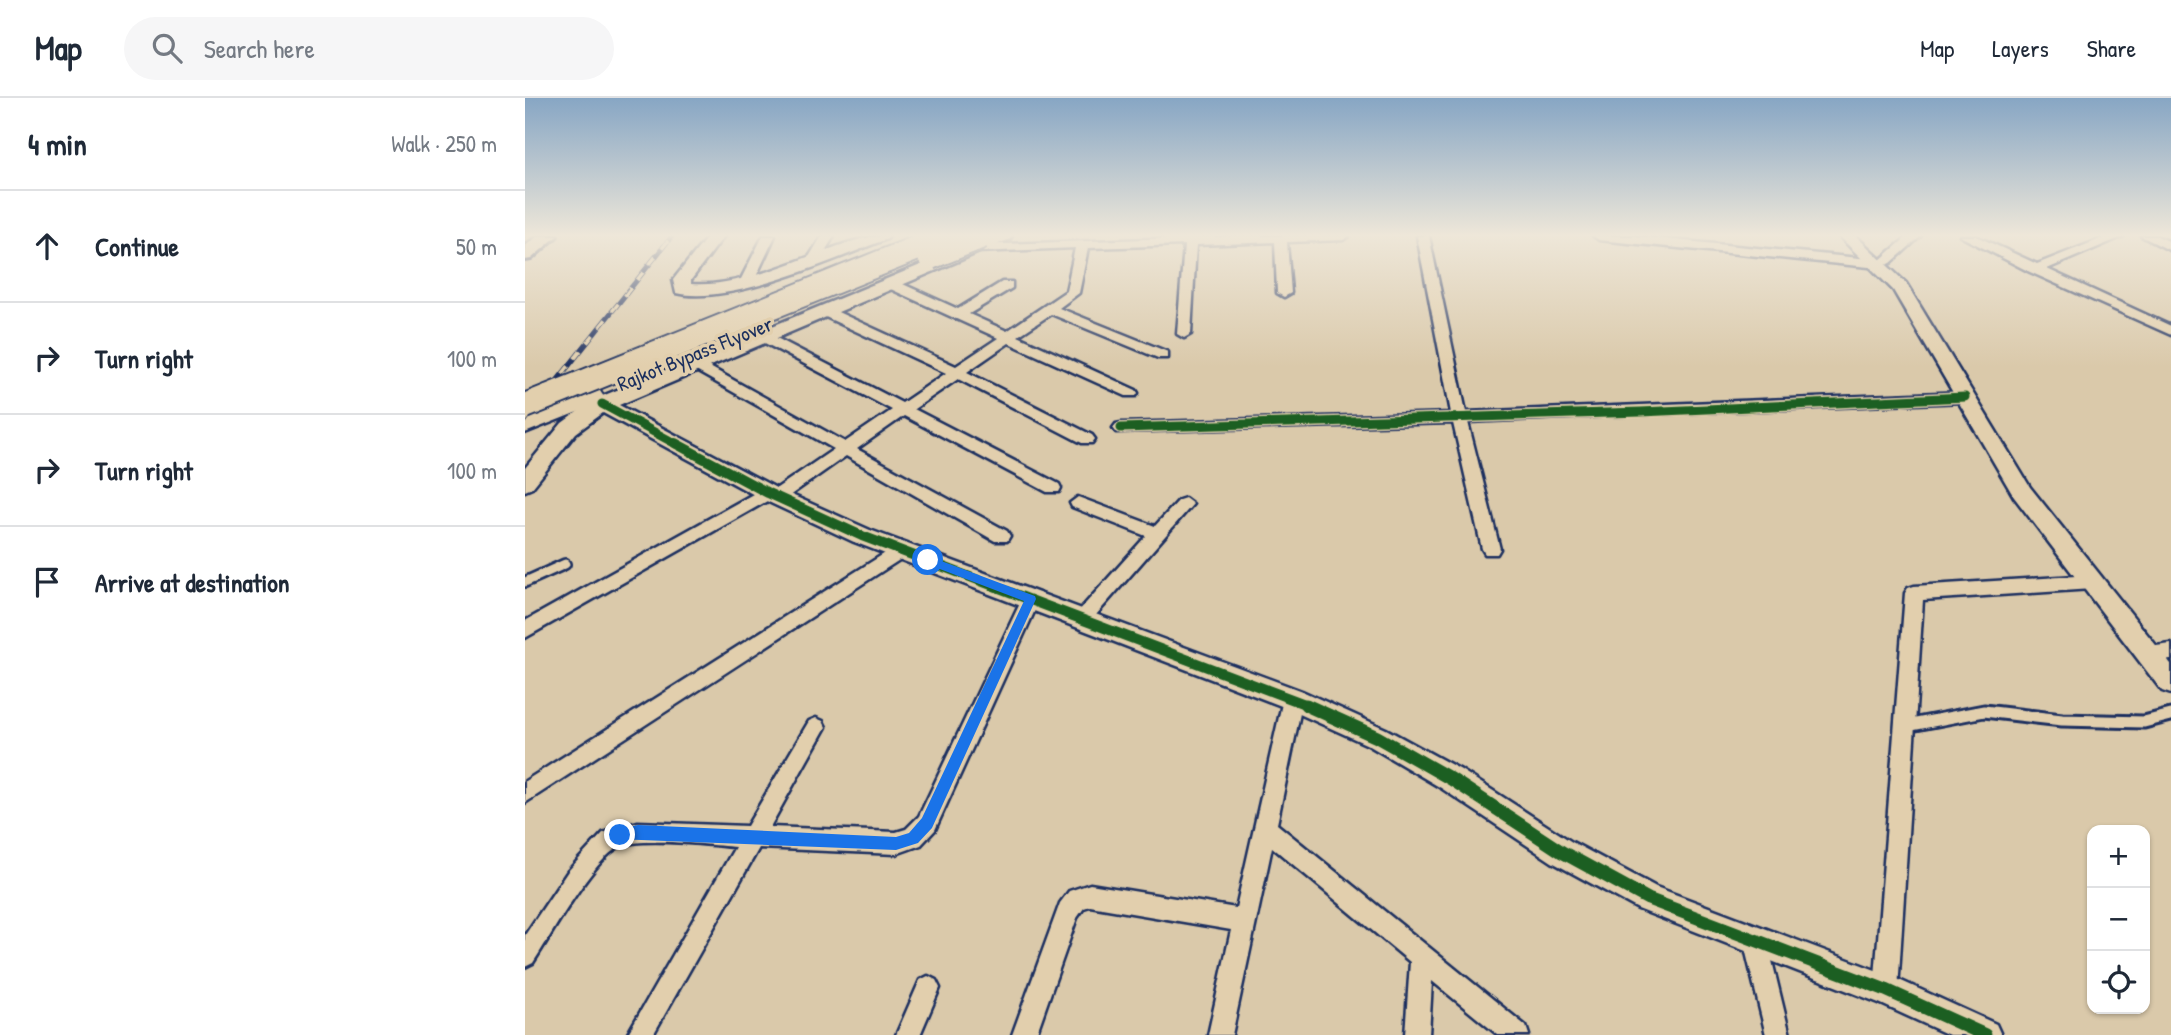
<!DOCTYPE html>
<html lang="en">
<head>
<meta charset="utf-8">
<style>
	:root { --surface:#fff; --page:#f6f6f7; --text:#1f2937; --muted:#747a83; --line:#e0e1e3 }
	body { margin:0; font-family:"Patrick Hand",sans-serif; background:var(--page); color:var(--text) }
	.controls { position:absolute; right:21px; bottom:21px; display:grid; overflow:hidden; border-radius:14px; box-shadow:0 2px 5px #0004 }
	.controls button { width:63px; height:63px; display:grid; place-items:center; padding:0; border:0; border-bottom:2px solid var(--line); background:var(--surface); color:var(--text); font:35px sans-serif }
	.stop { position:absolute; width:21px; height:21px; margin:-16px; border:5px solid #1a73e8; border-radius:50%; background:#fff }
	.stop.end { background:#1a73e8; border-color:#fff; box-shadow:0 2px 7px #0008 }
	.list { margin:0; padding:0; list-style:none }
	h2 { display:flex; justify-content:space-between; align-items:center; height:91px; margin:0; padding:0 28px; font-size:30px }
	h2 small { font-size:23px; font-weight:400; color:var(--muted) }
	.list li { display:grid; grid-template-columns:46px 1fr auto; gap:21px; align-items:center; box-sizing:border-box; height:112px; padding:0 28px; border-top:2px solid var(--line) }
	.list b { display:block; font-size:26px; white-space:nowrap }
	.list em { font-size:23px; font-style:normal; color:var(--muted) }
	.icon { flex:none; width:38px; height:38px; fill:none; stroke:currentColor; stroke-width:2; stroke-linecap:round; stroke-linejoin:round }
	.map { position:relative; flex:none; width:1646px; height:937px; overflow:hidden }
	header { display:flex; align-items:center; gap:42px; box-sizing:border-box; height:98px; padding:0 35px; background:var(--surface); border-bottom:2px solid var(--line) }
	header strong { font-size:33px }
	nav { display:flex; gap:38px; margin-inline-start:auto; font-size:24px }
	.search { width:490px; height:63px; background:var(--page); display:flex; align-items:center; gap:18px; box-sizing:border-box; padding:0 24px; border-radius:38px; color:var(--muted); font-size:26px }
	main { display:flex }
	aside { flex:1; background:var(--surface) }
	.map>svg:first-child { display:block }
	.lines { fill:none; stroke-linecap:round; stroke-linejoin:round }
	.service-far1-casing { stroke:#1b2f5e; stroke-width:14 }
	.service-casing { stroke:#1b2f5e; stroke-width:17 }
	.minor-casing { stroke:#1b2f5e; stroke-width:5 }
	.tertiary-casing { stroke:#1b2f5e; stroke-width:5 }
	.secondary-casing { stroke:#1b2f5e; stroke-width:6 }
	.trunk-casing { stroke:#1b2f5e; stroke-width:5 }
	.service-far1 { stroke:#e2cfad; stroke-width:9 }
	.service { stroke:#e2cfad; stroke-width:11 }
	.minor { fill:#e2cfad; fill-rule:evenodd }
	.tertiary { fill:#e2cfad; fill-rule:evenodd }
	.secondary { fill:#e2cfad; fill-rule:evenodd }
	.trunk { fill:#e2cfad; fill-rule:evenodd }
	.rail-casing { stroke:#1b2f5e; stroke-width:5 }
	.rail { stroke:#e2cfad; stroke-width:3.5; stroke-dasharray:10; stroke-linecap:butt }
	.trunk-bridge-casing { stroke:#1b2f5e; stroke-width:28; stroke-linecap:butt }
	.trunk-bridge { stroke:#e2cfad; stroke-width:24 }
	.cycleway-far2-casing { stroke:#e2cfad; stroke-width:12 }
	.cycleway-far1-casing { stroke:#e2cfad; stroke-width:15 }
	.cycleway-casing { stroke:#e2cfad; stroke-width:18 }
	.cycleway-far2 { stroke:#1b5e20; stroke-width:9 }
	.cycleway-far1 { stroke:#1b5e20; stroke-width:10 }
	.cycleway { stroke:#1b5e20; stroke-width:13 }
	.route { fill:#1a73e8 }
	.labels { text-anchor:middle; stroke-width:7; stroke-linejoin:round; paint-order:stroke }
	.far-street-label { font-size:21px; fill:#1b2f5e; stroke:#e2cfad }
</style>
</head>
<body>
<header>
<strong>Map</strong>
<div class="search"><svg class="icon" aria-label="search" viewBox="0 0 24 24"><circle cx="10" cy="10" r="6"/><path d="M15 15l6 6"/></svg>Search here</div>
<nav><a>Map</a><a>Layers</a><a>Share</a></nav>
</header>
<main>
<aside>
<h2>4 min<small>Walk · 250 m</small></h2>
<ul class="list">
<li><svg class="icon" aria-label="ahead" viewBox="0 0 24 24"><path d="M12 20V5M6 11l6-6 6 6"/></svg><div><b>Continue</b></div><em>50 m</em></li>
<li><svg class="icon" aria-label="right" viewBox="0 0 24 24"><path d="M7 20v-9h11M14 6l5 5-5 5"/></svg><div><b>Turn right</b></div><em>100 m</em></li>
<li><svg class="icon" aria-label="right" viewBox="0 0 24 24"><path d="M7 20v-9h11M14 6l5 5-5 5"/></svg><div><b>Turn right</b></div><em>100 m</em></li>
<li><svg class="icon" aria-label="arrive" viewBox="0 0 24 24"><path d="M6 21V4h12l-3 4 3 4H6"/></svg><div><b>Arrive at destination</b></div></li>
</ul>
</aside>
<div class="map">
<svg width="1646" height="937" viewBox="0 0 1646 937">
	<rect width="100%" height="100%" fill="#dac9aa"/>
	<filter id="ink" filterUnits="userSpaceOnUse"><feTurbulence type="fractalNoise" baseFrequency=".0143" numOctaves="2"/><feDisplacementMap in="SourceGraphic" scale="14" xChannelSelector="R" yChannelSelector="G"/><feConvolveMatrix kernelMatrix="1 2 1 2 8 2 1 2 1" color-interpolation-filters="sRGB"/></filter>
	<g filter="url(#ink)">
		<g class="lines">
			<defs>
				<path id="service-far1" d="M0,484L40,466"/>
				<path id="service" d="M1381,628L1459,613L1537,622L1619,624L1646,617"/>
				<path id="minor" d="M238,138H250L229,183L222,187L217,186L215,183Z
					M297,138H309L293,165H283L282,162Z
					M711,138H824L818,142L762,144L766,195L759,199L752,195L750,144L671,147L666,236L659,240L652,236L659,147L563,150L554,195L534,210L643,254V260H633L526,216L493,238L611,292L613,295L611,298H601L484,245L442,274L567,337L570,341L567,345H557L433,281L389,311L534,386L536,390L534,394H522L379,318L332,351L482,433L485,438L482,443H470L321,358L257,403L251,405L244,402L0,540V523L237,391L243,389L249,392L309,351L164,269L162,266L164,263H174L320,344L367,312L232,241V235H242L377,305L421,275L294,216V210H304L431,268L473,240L359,188V182H369L433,211L477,184H487V190L444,216L482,233L541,193L550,150L450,154L446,153V147Z
					M892,138H904L941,314L1440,294L1447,299L1440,304L943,324L975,451L972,456H960L957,451L928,325L591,334L588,330L591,326L596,325L926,315Z
					M1068,138H1109L1355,162L1383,138H1396L1366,165L1354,170L1074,142Z
					M1435,138H1451L1512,166L1583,138H1599L1522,171L1646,228V237L1505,174Z
					M1616,138H1632L1646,144V153Z
					M553,399L630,428L654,402L660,400L668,406L564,525L558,527L552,525L549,520L552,515L621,438L547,409L545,405Z
					M376,445L382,447L385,452L382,457L0,705V683Z
					M1567,477L1573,479L1576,484L1573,489L1567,491L1398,502L1373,892L1369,900L1361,904L1353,900L1349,892L1380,495L1383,490L1389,488Z
					M506,494L512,496L515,501L410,732L396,747L371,756L234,750L128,937H102L210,749C185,747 116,739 96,748C67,761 27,837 8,865L0,869V837L43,773L78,735L113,724L222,728L284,623L291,620L298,623L301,629L245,729L371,734L381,731L394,718L497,501L500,496Z
					M1646,546V562L1623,564L1616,562L1614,556L1616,550Z
					M768,593L775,595L778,601L752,726L1001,928L1004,937H973L907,883L904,937H880L885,864L747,749L707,937H683L706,832L565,808L559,810L552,820L511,937H487L535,805L544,793L565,786L711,810L758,601L761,595Z
					M1230,830L1238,834L1242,842L1265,937H1241L1218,842L1222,834Z
					M403,878L411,882L415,890L395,937H371L395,882Z"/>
				<path id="tertiary" d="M183,138H199L166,182V186C209,189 256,169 296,154C320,146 339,137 364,138L362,141C309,161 205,208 151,195L148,182Z
					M466,138H487L485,141L94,307L251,390L345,432L777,593L861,631L936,672L1047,744L1131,789L1361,876L1471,926L1476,937H1424L1354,905L1113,811L1027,764L916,690L843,647L759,609L329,444L235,400L78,315L51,335L7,390L0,393V370L37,325L70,301Z
					M1314,138H1331L1381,185L1505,389L1646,566V596L1637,593L1489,399L1368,192Z"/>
				<path id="secondary" d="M13,138H32L6,161L0,162V148Z"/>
				<path id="trunk" d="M66,291L75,293L79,299L75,305L0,335V316Z"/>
			</defs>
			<!-- service-far1 casing -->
			<use href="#service-far1" class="service-far1-casing"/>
			<!-- service casing -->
			<use href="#service" class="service-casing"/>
			<!-- minor casing -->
			<use href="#minor" class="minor-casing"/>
			<!-- tertiary casing -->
			<use href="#tertiary" class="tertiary-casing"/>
			<!-- secondary casing -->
			<use href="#secondary" class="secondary-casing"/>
			<!-- trunk casing -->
			<use href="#trunk" class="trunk-casing"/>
			<!-- service-far1 -->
			<use href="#service-far1" class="service-far1"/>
			<!-- service -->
			<use href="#service" class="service"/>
			<!-- minor -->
			<use href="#minor" class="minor"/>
			<!-- tertiary -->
			<use href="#tertiary" class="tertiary"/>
			<!-- secondary -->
			<use href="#secondary" class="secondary"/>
			<!-- trunk -->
			<use href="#trunk" class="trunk"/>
			<defs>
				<path id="rail" d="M0,323L147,138"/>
			</defs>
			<!-- rail casing -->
			<use href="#rail" class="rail-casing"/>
			<!-- rail -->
			<use href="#rail" class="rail"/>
			<defs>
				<path id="trunk-bridge" d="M405,159L457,138
					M0,308L422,138"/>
			</defs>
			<!-- trunk-bridge casing -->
			<use href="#trunk-bridge" class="trunk-bridge-casing"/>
			<!-- trunk-bridge -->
			<use href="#trunk-bridge" class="trunk-bridge"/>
			<defs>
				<path id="cycleway-far2" d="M77,306L153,347
					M596,330L1116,314L1440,299"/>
				<path id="cycleway-far1" d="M150,345L243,395L337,438L785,608"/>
				<path id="cycleway" d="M781,607L852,639L926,681L1037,754L1123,801L1361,892L1460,937"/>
			</defs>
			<!-- cycleway-far2 casing -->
			<use href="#cycleway-far2" class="cycleway-far2-casing"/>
			<!-- cycleway-far1 casing -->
			<use href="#cycleway-far1" class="cycleway-far1-casing"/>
			<!-- cycleway casing -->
			<use href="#cycleway" class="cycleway-casing"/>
			<!-- cycleway-far2 -->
			<use href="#cycleway-far2" class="cycleway-far2"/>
			<!-- cycleway-far1 -->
			<use href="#cycleway-far1" class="cycleway-far1"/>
			<!-- cycleway -->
			<use href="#cycleway" class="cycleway"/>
		</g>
	</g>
	<!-- sky -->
	<linearGradient id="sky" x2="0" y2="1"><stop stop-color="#87a6c4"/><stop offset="0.51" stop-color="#eee7d9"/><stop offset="1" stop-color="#eee7d9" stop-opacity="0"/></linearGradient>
	<rect width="1646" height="269" fill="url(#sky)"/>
	<!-- route -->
	<path class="route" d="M403,458L510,498L511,501L407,730L393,745L371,752L90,741V732L113,727L371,739L384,735L397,720L499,503L399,465V459Z"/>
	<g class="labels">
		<!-- far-street labels -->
		<g class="far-street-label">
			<text transform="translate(170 256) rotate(-22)" y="7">Rajkot Bypass Flyover</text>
		</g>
	</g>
</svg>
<div class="controls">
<button>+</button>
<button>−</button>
<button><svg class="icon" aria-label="locate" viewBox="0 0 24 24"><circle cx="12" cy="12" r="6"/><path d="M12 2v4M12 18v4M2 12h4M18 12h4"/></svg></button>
</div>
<div class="stop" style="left:403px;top:462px"></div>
<div class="stop end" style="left:95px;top:737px"></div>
</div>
</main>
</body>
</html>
